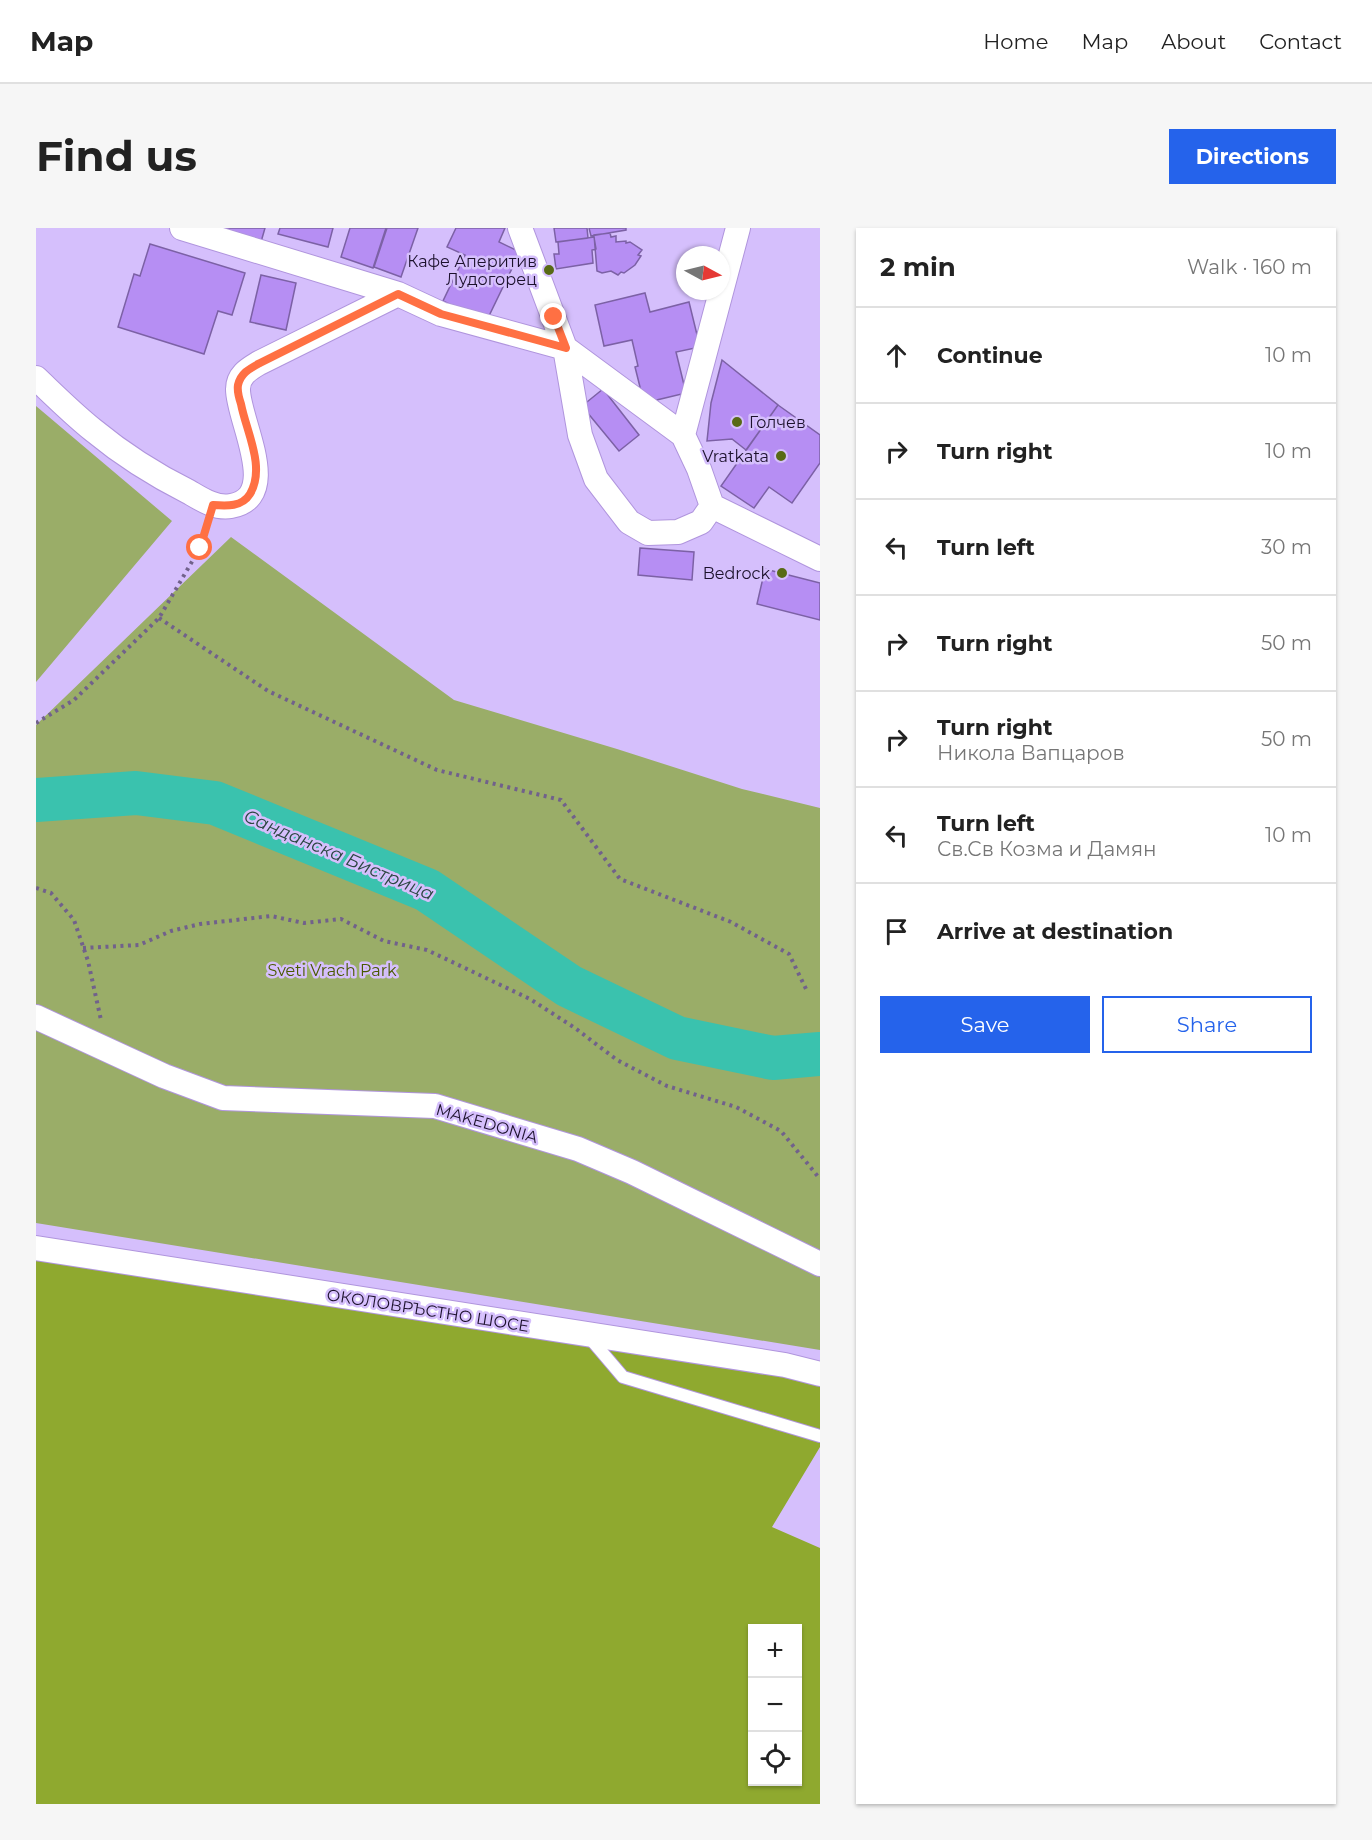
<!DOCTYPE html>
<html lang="en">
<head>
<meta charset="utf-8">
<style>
	:root { --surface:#fff; --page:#f6f6f6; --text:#222; --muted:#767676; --line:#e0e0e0; --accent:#2563eb }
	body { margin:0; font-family:Montserrat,sans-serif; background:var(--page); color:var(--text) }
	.controls { position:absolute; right:18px; bottom:18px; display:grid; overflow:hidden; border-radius:0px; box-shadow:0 2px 4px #0004 }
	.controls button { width:54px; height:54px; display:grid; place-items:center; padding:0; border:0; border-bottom:2px solid var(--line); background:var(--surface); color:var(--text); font:30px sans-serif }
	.compass { position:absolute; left:640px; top:18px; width:54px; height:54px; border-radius:50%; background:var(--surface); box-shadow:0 2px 4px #0004; rotate:97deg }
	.stop { position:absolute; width:18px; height:18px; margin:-14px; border:4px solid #ff7043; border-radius:50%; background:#fff }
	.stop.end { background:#ff7043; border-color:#fff; box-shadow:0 2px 6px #0008 }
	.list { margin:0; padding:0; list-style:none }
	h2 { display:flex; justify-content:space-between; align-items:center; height:78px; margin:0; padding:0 24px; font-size:26px }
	h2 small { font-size:20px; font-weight:400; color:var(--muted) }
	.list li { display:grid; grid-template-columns:39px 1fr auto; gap:18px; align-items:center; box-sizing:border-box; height:96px; padding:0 24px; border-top:2px solid var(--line) }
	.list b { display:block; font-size:22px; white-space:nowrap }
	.list p { margin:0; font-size:20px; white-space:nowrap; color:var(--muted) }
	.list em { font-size:20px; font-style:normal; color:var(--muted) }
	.actions { display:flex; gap:12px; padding:18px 24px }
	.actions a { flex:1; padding:14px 0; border:2px solid var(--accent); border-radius:0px; text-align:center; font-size:21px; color:var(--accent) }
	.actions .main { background:var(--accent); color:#fff }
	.icon { flex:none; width:33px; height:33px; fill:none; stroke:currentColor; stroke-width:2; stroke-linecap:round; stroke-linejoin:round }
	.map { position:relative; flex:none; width:784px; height:1576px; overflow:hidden; border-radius:0px }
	header { display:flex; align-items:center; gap:36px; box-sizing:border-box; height:84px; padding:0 30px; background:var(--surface); border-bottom:2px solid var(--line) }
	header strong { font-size:28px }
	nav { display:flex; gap:33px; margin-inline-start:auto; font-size:21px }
	.intro { display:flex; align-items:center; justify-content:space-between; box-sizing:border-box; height:144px; padding:0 36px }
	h1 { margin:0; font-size:42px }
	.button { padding:15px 27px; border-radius:0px; background:var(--accent); color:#fff; font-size:21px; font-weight:700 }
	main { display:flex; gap:36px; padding:0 36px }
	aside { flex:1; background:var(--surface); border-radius:0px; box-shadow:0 2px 4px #0004 }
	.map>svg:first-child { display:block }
	.green { fill:#9aad68 }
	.forest { fill:#8fa92f; fill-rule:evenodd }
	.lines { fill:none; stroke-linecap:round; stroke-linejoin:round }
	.river { stroke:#3ac2ae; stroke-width:44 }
	.building { fill:#b68ef3; stroke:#7c61a5; stroke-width:1.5 }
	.lane-casing { stroke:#b095dd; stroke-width:14 }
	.street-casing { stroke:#b095dd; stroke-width:26 }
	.path { stroke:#71618b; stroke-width:4; stroke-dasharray:3 4.5; stroke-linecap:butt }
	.lane { stroke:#fff; stroke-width:12 }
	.street { stroke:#fff; stroke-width:24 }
	.route { stroke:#ff7043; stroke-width:8 }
	.poi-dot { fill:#586a15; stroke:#d5bffc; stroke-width:2 }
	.labels { text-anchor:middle; stroke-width:5; stroke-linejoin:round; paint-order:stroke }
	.poi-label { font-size:16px; fill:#1c112c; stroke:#d5bffc; text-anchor:end }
	.park-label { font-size:16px; fill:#495a00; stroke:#d5bffc }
	.street-label { font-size:16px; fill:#1c112c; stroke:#d5bffc }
	.water-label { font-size:18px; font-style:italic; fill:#2b4742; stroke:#d5bffc }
</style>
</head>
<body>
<header>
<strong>Map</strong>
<nav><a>Home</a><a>Map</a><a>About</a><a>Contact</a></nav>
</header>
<div class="intro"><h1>Find us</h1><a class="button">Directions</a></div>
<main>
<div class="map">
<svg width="784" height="1576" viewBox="0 0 784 1576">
	<rect width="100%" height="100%" fill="#d5bffc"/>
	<!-- green -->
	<path class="green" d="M0,178L136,293L0,454Z
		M195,309L418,472L581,521L706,561L784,580V1122L0,995V497Z"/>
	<!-- forest -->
	<path class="forest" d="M0,1020L784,1148V1219L736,1299L784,1320V1576H0ZM716,1400H762V1554H716Z"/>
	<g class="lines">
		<!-- river -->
		<path class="river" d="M0,572L100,565L179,575L391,662L533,758L641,810L737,830L784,826"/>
	</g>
	<!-- building -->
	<path class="building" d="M182,0H229L225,14Z
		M244,0H297L292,19L242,6Z
		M314,0H350L337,40L305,29Z
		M351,0H382L365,49L338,39Z
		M420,0H469L463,14L484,24L450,94L407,73L429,27L411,19Z
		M518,0H551L552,10L520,14Z
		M553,0H590V2L555,8Z
		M574,5L575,9L580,8V14L590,13V15L594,14L606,22L602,27L605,28L599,37L588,45L585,44L582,47L575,43L566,45L561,43L558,7Z
		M558,9L560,21L556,22L557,35L520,41L518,26H523L522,14Z
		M114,16L209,45L196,87L182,83L168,126L82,99L98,46L104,48Z
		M225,47L260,55L250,102L214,94Z
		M609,65L614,84L653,74L664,119L640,124L650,165L608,175L599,139L602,138L596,112L568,118L559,77Z
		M686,132L742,177L710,222L696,211L671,213L675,175Z
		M567,161L603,207L583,223L546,178Z
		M742,177L784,207V235L756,275L733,259L718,280L685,258Z
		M604,320L658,324L656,352L602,347Z
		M729,341L784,355V392L721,376Z"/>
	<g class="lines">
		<defs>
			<path id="lane" d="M553,1109L587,1149L784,1208"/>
			<path id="street" d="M146,0L362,66L405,86L529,120
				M484,0L529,120
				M529,120L647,207L663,241L676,278L665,294L642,304L612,305L593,294L560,251L544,207Z
				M0,150C19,168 37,186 57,202C86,226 119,247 153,264C165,271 180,281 195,278C247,269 201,190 202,161C202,147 213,141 223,135L362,66
				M647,207L702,0
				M676,278L784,331
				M0,789L128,848L187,870L399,878L542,921L596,944L784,1036
				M0,1020L749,1137L784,1146"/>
		</defs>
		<!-- lane casing -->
		<use href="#lane" class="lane-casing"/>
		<!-- street casing -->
		<use href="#street" class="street-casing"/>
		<!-- path -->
		<path class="path" d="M123,390L232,463L401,542L525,572L584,651L695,694L753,726L770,761
			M0,495L38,472L123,390L164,320L171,298
			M0,660L15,665L38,692L52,733L65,792
			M47,720L103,717L135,703L164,696L235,688L268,695L305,691L348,713L391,722L494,771L539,800L581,832L631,858L700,879L745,903L784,951"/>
		<!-- lane -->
		<use href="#lane" class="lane"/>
		<!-- street -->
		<use href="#street" class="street"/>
	</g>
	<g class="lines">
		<!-- route -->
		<path class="route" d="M164,320L177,277C191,278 206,279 214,266C230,239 210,203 205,176C203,170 201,163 202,157C205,145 213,141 224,135L362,66L405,86L530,120L518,89"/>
	</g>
	<!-- markers -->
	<g class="poi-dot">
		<circle cx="513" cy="42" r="6"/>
		<circle cx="701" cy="194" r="6"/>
		<circle cx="745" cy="228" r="6"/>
		<circle cx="746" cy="345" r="6"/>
	</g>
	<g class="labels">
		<!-- poi labels -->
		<g class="poi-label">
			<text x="501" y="39">Кафе Аперитив<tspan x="501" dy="18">Лудогорец</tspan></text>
			<text x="713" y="200" text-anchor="start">Голчев</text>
			<text x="733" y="234">Vratkata</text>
			<text x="734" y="351">Bedrock</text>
		</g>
		<!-- park labels -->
		<g class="park-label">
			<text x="296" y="748">Sveti Vrach Park</text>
		</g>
		<!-- street labels -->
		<g class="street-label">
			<text transform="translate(451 895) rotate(16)" y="6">MAKEDONIA</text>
			<text transform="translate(392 1082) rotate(9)" y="6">ОКОЛОВРЪСТНО ШОСЕ</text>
		</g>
		<!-- water labels -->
		<g class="water-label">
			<text transform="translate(303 627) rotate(23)" y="6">Санданска Бистрица</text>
		</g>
	</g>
</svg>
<div class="controls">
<button>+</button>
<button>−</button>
<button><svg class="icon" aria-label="locate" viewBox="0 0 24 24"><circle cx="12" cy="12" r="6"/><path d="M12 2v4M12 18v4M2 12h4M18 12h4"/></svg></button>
</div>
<svg class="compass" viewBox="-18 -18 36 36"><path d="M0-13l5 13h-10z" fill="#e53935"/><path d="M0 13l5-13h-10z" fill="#767676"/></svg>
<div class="stop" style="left:164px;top:320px"></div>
<div class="stop end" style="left:518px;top:89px"></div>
</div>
<aside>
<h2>2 min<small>Walk · 160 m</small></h2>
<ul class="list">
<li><svg class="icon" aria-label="ahead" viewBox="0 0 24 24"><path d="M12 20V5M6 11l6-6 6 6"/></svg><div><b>Continue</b></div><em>10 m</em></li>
<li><svg class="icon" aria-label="right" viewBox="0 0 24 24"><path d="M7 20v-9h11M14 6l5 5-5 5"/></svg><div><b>Turn right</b></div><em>10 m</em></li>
<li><svg class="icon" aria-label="left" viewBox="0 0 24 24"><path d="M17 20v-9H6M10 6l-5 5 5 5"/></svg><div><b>Turn left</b></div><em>30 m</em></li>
<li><svg class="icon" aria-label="right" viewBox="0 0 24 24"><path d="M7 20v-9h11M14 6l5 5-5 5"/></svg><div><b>Turn right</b></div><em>50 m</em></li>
<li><svg class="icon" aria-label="right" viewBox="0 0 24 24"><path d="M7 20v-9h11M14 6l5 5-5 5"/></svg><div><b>Turn right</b><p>Никола Вапцаров</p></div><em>50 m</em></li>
<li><svg class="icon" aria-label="left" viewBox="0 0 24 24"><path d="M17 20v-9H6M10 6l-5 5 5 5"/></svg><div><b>Turn left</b><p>Св.Св Козма и Дамян</p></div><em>10 m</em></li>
<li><svg class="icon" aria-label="arrive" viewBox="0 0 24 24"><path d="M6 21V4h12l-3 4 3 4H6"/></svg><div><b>Arrive at destination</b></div></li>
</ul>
<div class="actions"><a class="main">Save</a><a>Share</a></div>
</aside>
</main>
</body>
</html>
